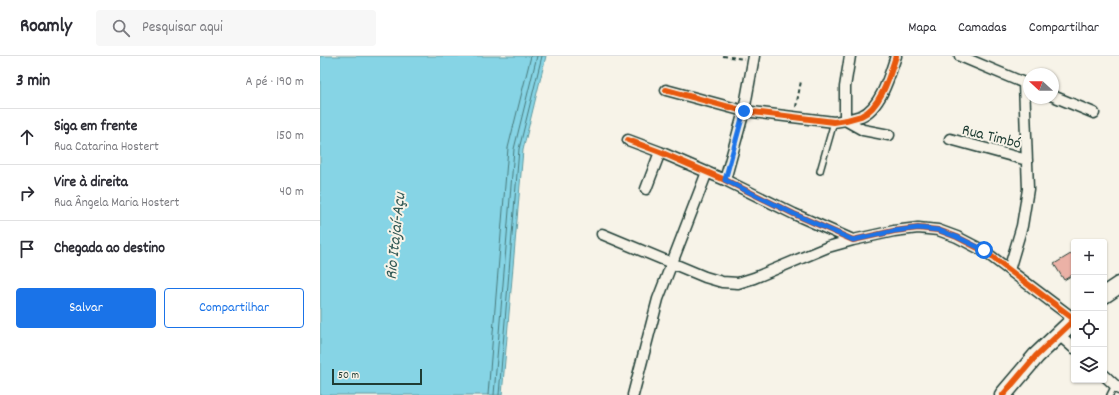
<!DOCTYPE html>
<html lang="pt">
<head>
<meta charset="utf-8">
<style>
	:root { --surface:#fff; --page:#f7f7f7; --text:#2b2b33; --muted:#7c7c81; --line:#e1e1e2; --accent:#1a73e8 }
	body { margin:0; font-family:Dekko,sans-serif; background:var(--page); color:var(--text) }
	.controls { position:absolute; right:12px; bottom:12px; display:grid; overflow:hidden; border-radius:4px; box-shadow:0 1px 3px #0004 }
	.controls button { width:36px; height:36px; display:grid; place-items:center; padding:0; border:0; border-bottom:1px solid var(--line); background:var(--surface); color:var(--text); font:20px sans-serif }
	.compass { position:absolute; left:703px; top:12px; width:36px; height:36px; border-radius:50%; background:var(--surface); box-shadow:0 1px 3px #0004; rotate:291deg }
	.scale { position:absolute; left:12px; bottom:10px; width:90px; box-sizing:border-box; padding-left:4px; border:2px solid #1f3d34; border-top:0; font-size:11px; line-height:14px; white-space:nowrap; color:#1f3d34; -webkit-text-stroke:3px #f7f3e8; paint-order:stroke }
	.stop { position:absolute; width:12px; height:12px; margin:-9px; border:3px solid #1a73e8; border-radius:50%; background:#fff }
	.stop.end { background:#1a73e8; border-color:#fff; box-shadow:0 1px 4px #0008 }
	.list { margin:0; padding:0; list-style:none }
	h2 { display:flex; justify-content:space-between; align-items:center; height:52px; margin:0; padding:0 16px; font-size:17px }
	h2 small { font-size:13px; font-weight:400; color:var(--muted) }
	.list li { display:grid; grid-template-columns:26px 1fr auto; gap:12px; align-items:center; box-sizing:border-box; height:56px; padding:0 16px; border-top:1px solid var(--line) }
	.list b { display:block; font-size:15px; white-space:nowrap }
	.list p { margin:0; font-size:13px; white-space:nowrap; color:var(--muted) }
	.list em { font-size:13px; font-style:normal; color:var(--muted) }
	.actions { display:flex; gap:8px; padding:12px 16px }
	.actions a { flex:1; padding:9px 0; border:1px solid var(--accent); border-radius:4px; text-align:center; font-size:14px; color:var(--accent) }
	.actions .main { background:var(--accent); color:#fff }
	.icon { flex:none; width:22px; height:22px; fill:none; stroke:currentColor; stroke-width:2; stroke-linecap:round; stroke-linejoin:round }
	.map { position:relative; flex:none; width:799px; height:339px; overflow:hidden }
	header { display:flex; align-items:center; gap:24px; box-sizing:border-box; height:56px; padding:0 20px; background:var(--surface); border-bottom:1px solid var(--line) }
	header strong { font-size:19px }
	nav { display:flex; gap:22px; margin-inline-start:auto; font-size:14px }
	.search { width:280px; height:36px; background:var(--page); display:flex; align-items:center; gap:10px; box-sizing:border-box; padding:0 14px; border-radius:4px; color:var(--muted); font-size:15px }
	main { display:flex }
	aside { flex:1; background:var(--surface) }
	.map>svg:first-child { display:block }
	.water { fill:#86d4e5; stroke:#5d989e }
	.lines { fill:none; stroke-linecap:round; stroke-linejoin:round }
	.shore { stroke:#48797b; stroke-width:1 }
	.building { fill:#ebb1a6; stroke:#1f3d34 }
	.service-casing { stroke:#1f3d34; stroke-width:8 }
	.minor-casing { stroke:#1f3d34; stroke-width:13 }
	.primary-casing { stroke:#1f3d34; stroke-width:19 }
	.path { stroke:#1f3d34; stroke-width:2; stroke-dasharray:4 3; stroke-linecap:butt }
	.service { stroke:#f7f3e8; stroke-width:5 }
	.minor { stroke:#f7f3e8; stroke-width:10 }
	.primary { stroke:#f7f3e8; stroke-width:16 }
	.cycleway-casing { stroke:#f7f3e8; stroke-width:8 }
	.cycleway { stroke:#e8590c; stroke-width:6 }
	.route { stroke:#1a73e8; stroke-width:5 }
	.labels { text-anchor:middle; stroke-width:4; stroke-linejoin:round; paint-order:stroke }
	.street-label { font-size:16px; fill:#1f3d34; stroke:#f7f3e8 }
	.water-label { font-size:17px; font-style:italic; fill:#345b57; stroke:#f7f3e8 }
</style>
</head>
<body>
<header>
<strong>Roamly</strong>
<div class="search"><svg class="icon" aria-label="search" viewBox="0 0 24 24"><circle cx="10" cy="10" r="6"/><path d="M15 15l6 6"/></svg>Pesquisar aqui</div>
<nav><a>Mapa</a><a>Camadas</a><a>Compartilhar</a></nav>
</header>
<main>
<aside>
<h2>3 min<small>A pé · 190 m</small></h2>
<ul class="list">
<li><svg class="icon" aria-label="ahead" viewBox="0 0 24 24"><path d="M12 20V5M6 11l6-6 6 6"/></svg><div><b>Siga em frente</b><p>Rua Catarina Hostert</p></div><em>150 m</em></li>
<li><svg class="icon" aria-label="right" viewBox="0 0 24 24"><path d="M7 20v-9h11M14 6l5 5-5 5"/></svg><div><b>Vire à direita</b><p>Rua Ângela Maria Hostert</p></div><em>40 m</em></li>
<li><svg class="icon" aria-label="arrive" viewBox="0 0 24 24"><path d="M6 21V4h12l-3 4 3 4H6"/></svg><div><b>Chegada ao destino</b></div></li>
</ul>
<div class="actions"><a class="main">Salvar</a><a>Compartilhar</a></div>
</aside>
<div class="map">
<svg width="799" height="339" viewBox="0 0 799 339">
	<rect width="100%" height="100%" fill="#f7f3e8"/>
	<filter id="ink" filterUnits="userSpaceOnUse"><feTurbulence type="fractalNoise" baseFrequency=".025" numOctaves="2"/><feDisplacementMap in="SourceGraphic" scale="8" xChannelSelector="R" yChannelSelector="G"/><feConvolveMatrix kernelMatrix="1 2 1 2 8 2 1 2 1" color-interpolation-filters="sRGB"/></filter>
	<g filter="url(#ink)">
		<!-- water -->
		<path class="water" d="M0,0H226L203,94L182,339H0Z"/>
		<g class="lines">
			<!-- shore -->
			<path class="shore" d="M168,339L188,92L211,0
				M174,339L194,93L217,0
				M179,339L199,93L222,0"/>
		</g>
		<!-- building -->
		<path class="building" d="M754,196V218L744,224L734,208Z"/>
		<g class="lines">
			<defs>
				<path id="service" d="M500,115L514,66
					M790,339L795,329"/>
				<path id="minor" d="M530,0L525,31V64L543,74L569,79
					M640,0L709,29
					M346,34L424,55L514,66C523,65 532,63 541,60C561,52 570,18 576,0
					M733,40L774,57
					M630,83L707,104
					M308,84L340,96L405,124L474,158L533,184L574,175L598,172L618,174L637,181L664,195L754,263
					M405,124L424,55L434,0
					M326,133L340,96
					M282,178L385,221L402,226L418,227L434,222L508,191L533,184
					M689,214L702,170L708,133L704,27
					M738,278L754,292
					M784,319L799,333
					M313,339L338,243L387,116"/>
				<path id="primary" d="M784,239L799,229
					M683,339L716,300L754,264"/>
			</defs>
			<!-- service casing -->
			<use href="#service" class="service-casing"/>
			<!-- minor casing -->
			<use href="#minor" class="minor-casing"/>
			<!-- primary casing -->
			<use href="#primary" class="primary-casing"/>
			<!-- path -->
			<path class="path" d="M403,0L424,3
				M476,51L481,25"/>
			<!-- service -->
			<use href="#service" class="service"/>
			<!-- minor -->
			<use href="#minor" class="minor"/>
			<!-- primary -->
			<use href="#primary" class="primary"/>
			<defs>
				<path id="cycleway" d="M346,34L424,55L514,66C523,65 532,63 541,60C561,52 570,18 576,0
					M308,84L340,96L405,124L474,158L533,184L574,175L598,172L618,174L637,181L664,195L754,263
					M683,339L716,300L754,264"/>
			</defs>
			<!-- cycleway casing -->
			<use href="#cycleway" class="cycleway-casing"/>
			<!-- cycleway -->
			<use href="#cycleway" class="cycleway"/>
		</g>
	</g>
	<g class="lines" filter="url(#ink)">
		<!-- route -->
		<path class="route" d="M424,55L405,124L474,158L533,184L574,175L598,172L618,174L637,181L664,194"/>
	</g>
	<g class="labels">
		<!-- street labels -->
		<g class="street-label">
			<text transform="translate(672 79) rotate(14)" y="6">Rua Timbó</text>
		</g>
		<!-- water labels -->
		<g class="water-label">
			<text transform="translate(74 180) rotate(-84)" y="6">Rio Itajaí-Açu</text>
		</g>
	</g>
</svg>
<div class="controls">
<button>+</button>
<button>−</button>
<button><svg class="icon" aria-label="locate" viewBox="0 0 24 24"><circle cx="12" cy="12" r="6"/><path d="M12 2v4M12 18v4M2 12h4M18 12h4"/></svg></button>
<button><svg class="icon" aria-label="layers" viewBox="0 0 24 24"><path d="M12 4l9 5-9 5-9-5zM3 14l9 5 9-5"/></svg></button>
</div>
<svg class="compass" viewBox="-18 -18 36 36"><path d="M0-13l5 13h-10z" fill="#e53935"/><path d="M0 13l5-13h-10z" fill="#7c7c81"/></svg>
<div class="scale">50 m</div>
<div class="stop" style="left:664px;top:194px"></div>
<div class="stop end" style="left:424px;top:55px"></div>
</div>
</main>
</body>
</html>
